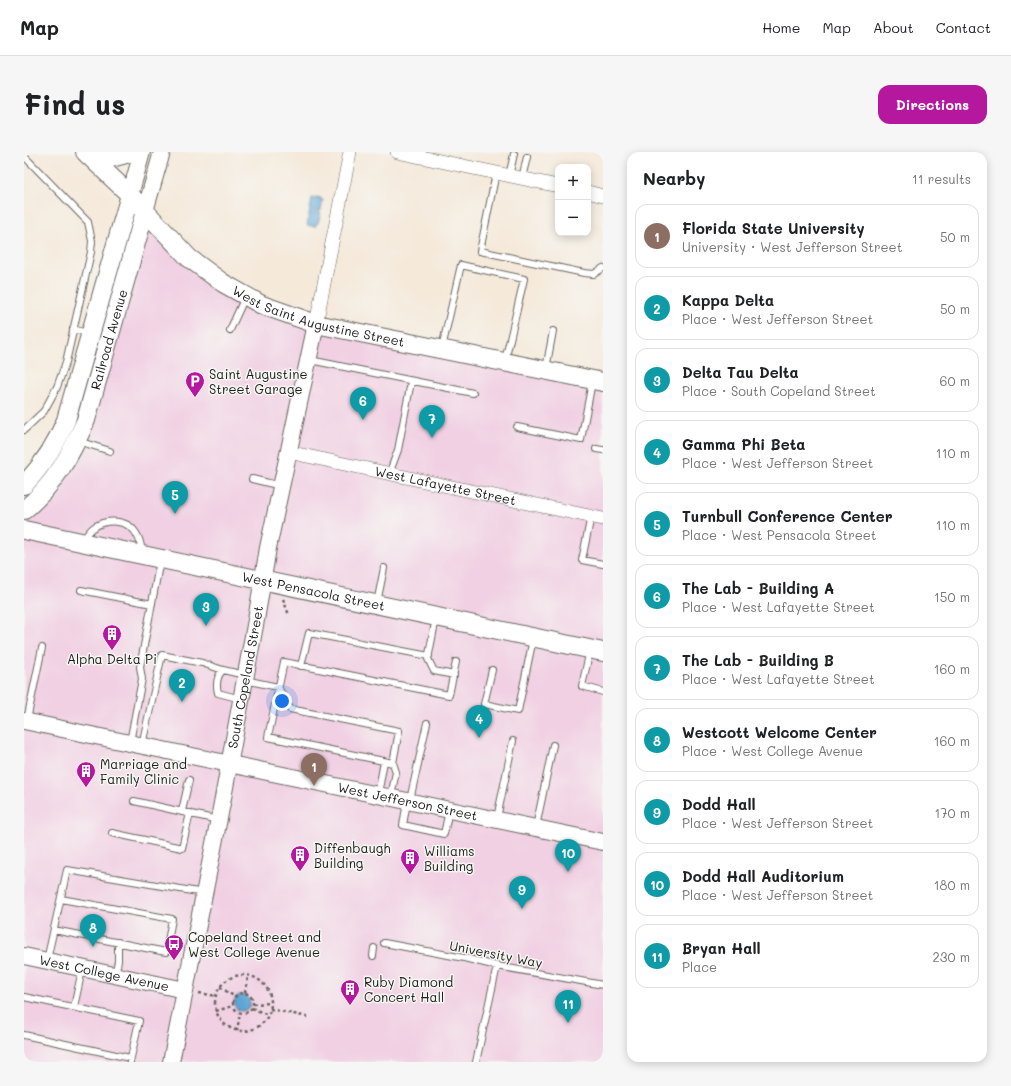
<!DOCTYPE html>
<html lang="en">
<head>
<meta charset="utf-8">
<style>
	:root { --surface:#fff; --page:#f6f6f6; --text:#202124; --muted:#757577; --line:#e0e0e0; --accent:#b5179e }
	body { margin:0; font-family:Mali,sans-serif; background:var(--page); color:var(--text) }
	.controls { position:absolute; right:12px; top:12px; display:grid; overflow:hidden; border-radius:8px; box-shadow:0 2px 10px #0003 }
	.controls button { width:36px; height:36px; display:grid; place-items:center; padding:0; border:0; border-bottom:1px solid var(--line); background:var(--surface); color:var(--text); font:20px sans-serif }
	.you { position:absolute; left:258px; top:549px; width:14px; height:14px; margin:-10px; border:3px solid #fff; border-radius:50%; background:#1a73e8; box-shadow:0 0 0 6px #1a73e833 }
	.badge { display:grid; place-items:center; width:26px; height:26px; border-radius:50%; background:var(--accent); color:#fff; font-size:13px; font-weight:700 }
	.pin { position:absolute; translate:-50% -33px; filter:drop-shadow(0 1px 2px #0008) }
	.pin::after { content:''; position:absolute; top:21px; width:14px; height:12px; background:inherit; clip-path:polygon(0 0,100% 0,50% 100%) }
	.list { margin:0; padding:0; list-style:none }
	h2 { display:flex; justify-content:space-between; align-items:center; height:52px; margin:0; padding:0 16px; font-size:17px }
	h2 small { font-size:13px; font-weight:400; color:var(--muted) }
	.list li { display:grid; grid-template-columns:26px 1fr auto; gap:12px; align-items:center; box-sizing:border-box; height:64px; margin:0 8px 8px; padding:0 8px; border:1px solid var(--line); border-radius:12px }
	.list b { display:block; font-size:15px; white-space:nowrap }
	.list p { margin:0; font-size:13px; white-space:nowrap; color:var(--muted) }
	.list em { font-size:13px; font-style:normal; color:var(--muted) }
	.map { position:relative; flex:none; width:579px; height:910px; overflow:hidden; border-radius:12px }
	header { display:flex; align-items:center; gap:24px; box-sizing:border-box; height:56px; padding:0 20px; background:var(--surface); border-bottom:1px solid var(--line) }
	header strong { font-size:19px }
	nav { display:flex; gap:22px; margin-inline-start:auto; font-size:14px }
	.intro { display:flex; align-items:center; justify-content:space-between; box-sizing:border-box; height:96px; padding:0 24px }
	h1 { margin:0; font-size:28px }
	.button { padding:10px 18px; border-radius:12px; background:var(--accent); color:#fff; font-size:14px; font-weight:700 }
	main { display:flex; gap:24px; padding:0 24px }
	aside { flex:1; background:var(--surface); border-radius:12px; box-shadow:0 2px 10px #0003 }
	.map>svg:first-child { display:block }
	.built { fill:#f1d0e3 }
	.water { fill:#5da5d4; stroke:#3c6078 }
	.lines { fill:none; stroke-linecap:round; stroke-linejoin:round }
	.service-casing { stroke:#68645e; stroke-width:8 }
	.minor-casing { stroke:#68645e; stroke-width:14 }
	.tertiary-casing { stroke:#68645e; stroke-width:18 }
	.secondary-casing { stroke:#68645e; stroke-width:20 }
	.path { stroke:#68645e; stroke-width:2.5; stroke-dasharray:3 3; stroke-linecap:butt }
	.service { stroke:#fff; stroke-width:6 }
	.minor { stroke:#fff; stroke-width:13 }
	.tertiary { stroke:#fff; stroke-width:16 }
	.secondary { stroke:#fff; stroke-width:18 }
	.labels { text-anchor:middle; stroke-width:3; stroke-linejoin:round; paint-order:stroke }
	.street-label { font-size:13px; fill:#1c1c1c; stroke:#f6f6f2 }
	.poi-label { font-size:13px; fill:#1c1c1c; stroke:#f6f6f2; text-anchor:start }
</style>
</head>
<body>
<header>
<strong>Map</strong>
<nav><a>Home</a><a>Map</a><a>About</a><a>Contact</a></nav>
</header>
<div class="intro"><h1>Find us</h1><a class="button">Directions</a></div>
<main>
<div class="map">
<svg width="579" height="910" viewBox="0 0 579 910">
	<rect width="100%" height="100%" fill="#f6f6f2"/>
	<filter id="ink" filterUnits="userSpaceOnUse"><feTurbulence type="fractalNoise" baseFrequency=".025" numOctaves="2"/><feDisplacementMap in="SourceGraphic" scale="8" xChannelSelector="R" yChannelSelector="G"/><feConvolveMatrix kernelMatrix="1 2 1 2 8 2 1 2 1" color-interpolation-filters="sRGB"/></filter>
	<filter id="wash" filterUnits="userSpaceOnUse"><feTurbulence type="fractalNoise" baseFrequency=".012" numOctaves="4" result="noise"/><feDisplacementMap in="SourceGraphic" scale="16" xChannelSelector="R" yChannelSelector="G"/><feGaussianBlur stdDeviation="0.9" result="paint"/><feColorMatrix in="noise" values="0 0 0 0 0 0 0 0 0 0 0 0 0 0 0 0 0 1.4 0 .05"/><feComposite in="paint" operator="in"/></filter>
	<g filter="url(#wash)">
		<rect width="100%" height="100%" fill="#f5e9da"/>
		<!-- built -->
		<path class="built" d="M121,59L150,91L238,153L579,230V910H0V358L42,309Z"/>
		<!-- water -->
		<path class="water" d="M293,45L297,46V48H299L297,59L295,58L294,60L297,61L294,71L292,72L291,75L283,73L288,46L293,47Z
			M210 851a8 8 0 1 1 16 0a8 8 0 1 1-16 0Z"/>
	</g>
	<g filter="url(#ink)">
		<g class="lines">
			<defs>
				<path id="service" d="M0,4L64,70L68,89L67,100L42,210L33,235L20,259L0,278
					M472,21L456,99L560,121L570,122L579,116
					M485,24L490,2
					M498,26L503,5
					M49,177L66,182
					M206,178L221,145
					M418,196L437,113L500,127L481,209
					M286,208L449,241
					M522,217L529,179
					M493,275L557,288L568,230
					M54,289L86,299
					M572,297L579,298
					M365,322L374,298L387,230
					M228,327L257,334
					M567,364L558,408L579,412
					M59,389C62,384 65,379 69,376C82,366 105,367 113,383C117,389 117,395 118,402
					M57,438L128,452
					M353,451L360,416
					M412,466L404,507L410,519L430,523
					M566,498L558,534L579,540
					M277,514L285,481L405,504
					M468,518L460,552L494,559L509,487
					M221,528L254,535L266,557L375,579L369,611L372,620L367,644
					M217,547L194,541C192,533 193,524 199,518L221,523
					M3,568L18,496
					M106,590L118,527L116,515L136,408
					M118,593L138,503L178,511L199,518
					M369,611L244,585L260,510L425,543L432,510
					M354,643L360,609
					M386,648L403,571
					M110,649L194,668
					M383,650L379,673L420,682L425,658
					M158,659L165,628
					M473,666L489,589
					M512,675L529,593
					M88,681L158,696L166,661
					M30,778L142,800L148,767L37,747
					M360,791L440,806L473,814L579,833
					M349,804L350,796
					M23,808L43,718L180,741
					M91,823L94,809V790
					M0,845L115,869L106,910
					M50,855L58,818
					M0,883L106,906
					M452,910L473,814"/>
				<g id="minor">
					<path d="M373,0L534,34"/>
					<path d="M564,40L579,44"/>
					<path d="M292,172L326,0"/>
					<path id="s1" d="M264,300L579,367"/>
				</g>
				<g id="tertiary">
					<path d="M106,43L118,0"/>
					<path d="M121,59L138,0"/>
					<path id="s2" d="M0,569L579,690"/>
					<path id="s3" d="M0,804L161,838"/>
					<path id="s4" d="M147,910L199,646L232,468L244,396L292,172"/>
				</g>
				<g id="secondary">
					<path id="s5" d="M61,0L106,43L165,106L199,131L238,153L292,172L579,230"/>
					<path d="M64,3L87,6L109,0"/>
					<path d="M0,333C19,313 32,293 42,268L106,43"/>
					<path id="s6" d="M0,358C30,333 47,303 62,268L121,59"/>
					<path id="s7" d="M0,378L579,500"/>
				</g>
			</defs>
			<!-- service casing -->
			<use href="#service" class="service-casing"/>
			<!-- minor casing -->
			<use href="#minor" class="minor-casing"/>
			<!-- tertiary casing -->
			<use href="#tertiary" class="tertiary-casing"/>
			<!-- secondary casing -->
			<use href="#secondary" class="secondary-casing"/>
			<!-- path -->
			<path class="path" d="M259,447L265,463
				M191 851a28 28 0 1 1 56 0a28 28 0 1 1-56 0Z
				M196,835L211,845
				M209 851a10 10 0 1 1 20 0a10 10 0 1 1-20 0Z
				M175,841L192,844
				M221,841L224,824
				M229,852L247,851
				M228,856L244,863
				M246,857L284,865
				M192,859L209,854
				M213,879L216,861"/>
			<!-- service -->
			<use href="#service" class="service"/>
			<!-- minor -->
			<use href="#minor" class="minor"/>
			<!-- tertiary -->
			<use href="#tertiary" class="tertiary"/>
			<!-- secondary -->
			<use href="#secondary" class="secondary"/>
		</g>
	</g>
	<!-- icons -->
	<defs>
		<symbol id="parking-pin" viewBox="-11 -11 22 30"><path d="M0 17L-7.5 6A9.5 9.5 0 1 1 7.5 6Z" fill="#b5179e" stroke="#f6f6f2"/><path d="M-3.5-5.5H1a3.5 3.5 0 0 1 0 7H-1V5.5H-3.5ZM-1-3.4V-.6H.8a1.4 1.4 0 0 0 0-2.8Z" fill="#fff"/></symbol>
		<symbol id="building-pin" viewBox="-11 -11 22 30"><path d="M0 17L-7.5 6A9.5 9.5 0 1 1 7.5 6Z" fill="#b5179e" stroke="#f6f6f2"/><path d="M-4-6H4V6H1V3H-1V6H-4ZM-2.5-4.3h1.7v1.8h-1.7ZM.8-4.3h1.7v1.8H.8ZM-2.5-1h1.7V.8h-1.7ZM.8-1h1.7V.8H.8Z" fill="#fff"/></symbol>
		<symbol id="bus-pin" viewBox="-11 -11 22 30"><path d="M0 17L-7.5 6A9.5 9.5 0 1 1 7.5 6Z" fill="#b5179e" stroke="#f6f6f2"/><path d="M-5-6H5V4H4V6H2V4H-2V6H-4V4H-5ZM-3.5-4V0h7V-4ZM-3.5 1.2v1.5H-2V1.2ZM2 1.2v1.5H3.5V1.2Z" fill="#fff"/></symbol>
	</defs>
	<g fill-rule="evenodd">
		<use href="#parking-pin" x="160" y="218" width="22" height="30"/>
		<use href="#building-pin" x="77" y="471" width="22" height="30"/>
		<use href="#building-pin" x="51" y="608" width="22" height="30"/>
		<use href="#building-pin" x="265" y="692" width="22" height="30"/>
		<use href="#building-pin" x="375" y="695" width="22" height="30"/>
		<use href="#bus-pin" x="139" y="781" width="22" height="30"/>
		<use href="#building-pin" x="315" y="826" width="22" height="30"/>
	</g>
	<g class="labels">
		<!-- street labels -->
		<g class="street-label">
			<text dy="5" stroke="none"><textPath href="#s5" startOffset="293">West Saint Augustine Street</textPath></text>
			<text dy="5" stroke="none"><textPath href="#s6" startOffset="194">Railroad Avenue</textPath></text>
			<text dy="5" stroke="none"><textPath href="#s1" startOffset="161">West Lafayette Street</textPath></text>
			<text dy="5" stroke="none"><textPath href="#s7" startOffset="296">West Pensacola Street</textPath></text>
			<text dy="5" stroke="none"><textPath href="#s4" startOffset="392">South Copeland Street</textPath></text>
			<text dy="5" stroke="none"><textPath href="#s2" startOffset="392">West Jefferson Street</textPath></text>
			<text transform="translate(472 802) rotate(11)" y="5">University Way</text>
			<text dy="5" stroke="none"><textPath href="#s3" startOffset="82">West College Avenue</textPath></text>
		</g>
		<!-- poi labels -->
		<g class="poi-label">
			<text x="185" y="227">Saint Augustine<tspan x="185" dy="15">Street Garage</tspan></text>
			<text x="88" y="512" text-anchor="middle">Alpha Delta Pi</text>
			<text x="76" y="617">Marriage and<tspan x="76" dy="15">Family Clinic</tspan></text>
			<text x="290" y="701">Diffenbaugh<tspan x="290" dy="15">Building</tspan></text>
			<text x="400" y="704">Williams<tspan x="400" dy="15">Building</tspan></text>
			<text x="164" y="790">Copeland Street and<tspan x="164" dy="15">West College Avenue</tspan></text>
			<text x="340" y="835">Ruby Diamond<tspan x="340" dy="15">Concert Hall</tspan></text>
		</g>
	</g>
</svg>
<div class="controls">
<button>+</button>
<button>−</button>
</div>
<div class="you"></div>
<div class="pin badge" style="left:290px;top:634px;background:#8d6e63">1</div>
<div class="pin badge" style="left:158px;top:550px;background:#0f9aa8">2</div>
<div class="pin badge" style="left:182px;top:474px;background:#0f9aa8">3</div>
<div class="pin badge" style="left:455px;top:586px;background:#0f9aa8">4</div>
<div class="pin badge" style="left:151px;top:362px;background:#0f9aa8">5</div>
<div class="pin badge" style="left:339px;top:268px;background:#0f9aa8">6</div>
<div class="pin badge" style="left:408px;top:286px;background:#0f9aa8">7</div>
<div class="pin badge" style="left:69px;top:795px;background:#0f9aa8">8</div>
<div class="pin badge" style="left:498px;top:757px;background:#0f9aa8">9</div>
<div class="pin badge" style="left:544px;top:720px;background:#0f9aa8">10</div>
<div class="pin badge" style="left:544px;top:871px;background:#0f9aa8">11</div>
</div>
<aside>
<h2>Nearby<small>11 results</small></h2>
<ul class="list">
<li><span class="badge" style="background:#8d6e63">1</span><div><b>Florida State University</b><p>University · West Jefferson Street</p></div><em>50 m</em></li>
<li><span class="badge" style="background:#0f9aa8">2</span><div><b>Kappa Delta</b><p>Place · West Jefferson Street</p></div><em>50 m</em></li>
<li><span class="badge" style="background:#0f9aa8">3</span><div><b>Delta Tau Delta</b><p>Place · South Copeland Street</p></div><em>60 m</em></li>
<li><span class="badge" style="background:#0f9aa8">4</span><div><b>Gamma Phi Beta</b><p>Place · West Jefferson Street</p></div><em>110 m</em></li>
<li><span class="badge" style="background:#0f9aa8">5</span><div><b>Turnbull Conference Center</b><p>Place · West Pensacola Street</p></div><em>110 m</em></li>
<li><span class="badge" style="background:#0f9aa8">6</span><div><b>The Lab - Building A</b><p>Place · West Lafayette Street</p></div><em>150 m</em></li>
<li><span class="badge" style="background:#0f9aa8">7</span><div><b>The Lab - Building B</b><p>Place · West Lafayette Street</p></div><em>160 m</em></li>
<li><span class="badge" style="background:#0f9aa8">8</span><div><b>Westcott Welcome Center</b><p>Place · West College Avenue</p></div><em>160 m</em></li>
<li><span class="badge" style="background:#0f9aa8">9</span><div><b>Dodd Hall</b><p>Place · West Jefferson Street</p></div><em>170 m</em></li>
<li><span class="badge" style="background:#0f9aa8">10</span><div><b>Dodd Hall Auditorium</b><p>Place · West Jefferson Street</p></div><em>180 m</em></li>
<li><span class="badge" style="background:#0f9aa8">11</span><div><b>Bryan Hall</b><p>Place</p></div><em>230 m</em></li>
</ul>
</aside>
</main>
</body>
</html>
